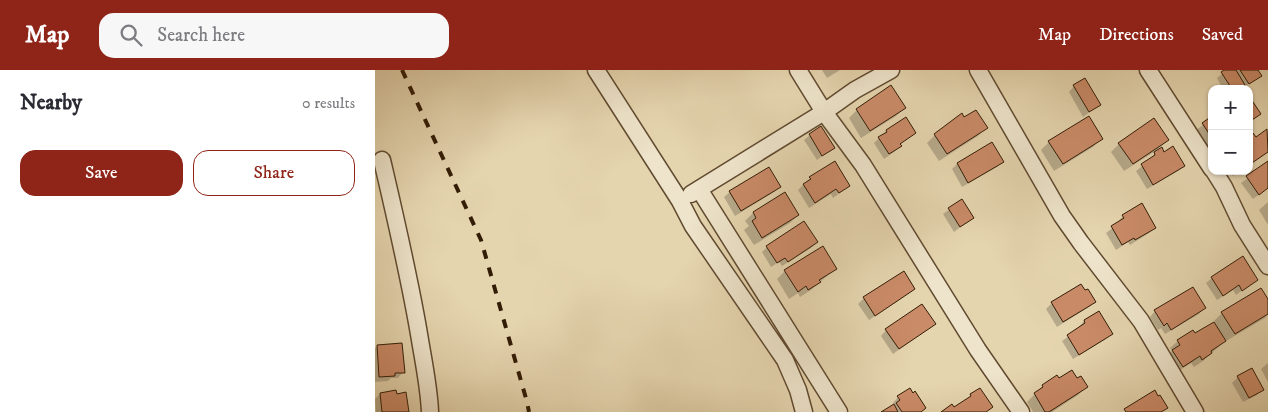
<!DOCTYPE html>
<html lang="en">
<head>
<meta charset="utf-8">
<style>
	:root { --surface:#fff; --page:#f7f7f7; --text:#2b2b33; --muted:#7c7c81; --line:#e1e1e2; --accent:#8f2418 }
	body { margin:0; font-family:"IM FELL DW Pica",serif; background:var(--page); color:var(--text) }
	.controls { position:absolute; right:15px; top:15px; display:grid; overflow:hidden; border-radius:10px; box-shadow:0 1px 4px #0004 }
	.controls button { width:45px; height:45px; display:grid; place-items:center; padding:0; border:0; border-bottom:1px solid var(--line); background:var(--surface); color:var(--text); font:25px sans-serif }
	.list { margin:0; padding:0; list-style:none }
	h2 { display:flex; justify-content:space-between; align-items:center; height:65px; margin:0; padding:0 20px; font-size:21px }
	h2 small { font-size:16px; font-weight:400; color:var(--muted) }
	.actions { display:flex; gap:10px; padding:15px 20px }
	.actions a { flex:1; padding:11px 0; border:1px solid var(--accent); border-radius:15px; text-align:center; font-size:18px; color:var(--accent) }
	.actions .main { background:var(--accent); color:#fff }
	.icon { flex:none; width:28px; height:28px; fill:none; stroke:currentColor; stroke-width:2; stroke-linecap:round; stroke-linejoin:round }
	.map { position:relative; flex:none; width:893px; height:342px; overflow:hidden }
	header { display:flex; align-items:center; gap:30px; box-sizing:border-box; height:70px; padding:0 25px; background:var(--accent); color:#fff }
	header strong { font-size:24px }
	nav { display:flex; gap:28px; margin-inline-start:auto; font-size:18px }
	.search { width:350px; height:45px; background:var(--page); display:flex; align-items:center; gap:12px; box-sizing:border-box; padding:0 18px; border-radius:15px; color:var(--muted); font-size:19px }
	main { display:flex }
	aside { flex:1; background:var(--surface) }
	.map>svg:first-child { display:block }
	.shadow { fill:#0003 }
	.building { fill:#ca8b68; stroke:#331c06 }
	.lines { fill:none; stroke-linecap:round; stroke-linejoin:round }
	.minor-casing { stroke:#604a30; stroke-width:19 }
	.minor { stroke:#eee4cb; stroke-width:16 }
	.rail { stroke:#331c06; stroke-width:4; stroke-dasharray:9 9; stroke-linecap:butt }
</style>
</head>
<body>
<header>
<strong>Map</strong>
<div class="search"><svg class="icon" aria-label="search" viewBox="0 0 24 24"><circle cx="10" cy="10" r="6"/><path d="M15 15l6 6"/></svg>Search here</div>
<nav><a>Map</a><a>Directions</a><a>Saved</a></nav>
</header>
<main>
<aside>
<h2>Nearby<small>0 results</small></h2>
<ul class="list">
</ul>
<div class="actions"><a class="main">Save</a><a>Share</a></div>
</aside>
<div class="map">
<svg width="893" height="342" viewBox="0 0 893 342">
	<rect width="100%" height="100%" fill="#e5d5af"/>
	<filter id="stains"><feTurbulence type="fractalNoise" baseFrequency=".004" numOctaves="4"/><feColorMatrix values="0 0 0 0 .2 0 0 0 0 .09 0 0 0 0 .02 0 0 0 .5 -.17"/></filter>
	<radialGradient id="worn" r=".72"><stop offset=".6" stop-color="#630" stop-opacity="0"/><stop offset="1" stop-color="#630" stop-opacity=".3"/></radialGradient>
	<!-- shadow -->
	<path class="shadow" d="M447,0H465L452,8Z
		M852,0H882L885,6L868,18L867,16L864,19H848L842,8Z
		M699,16L724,35L708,47L694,22Z
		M529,38L521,46L486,68L474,48L482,40Z
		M837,48V74L830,78L820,61Z
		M530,49L539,63L524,75L525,76L519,82L509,89L499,73L511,61Z
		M589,49L611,58L603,66L564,91L552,73L560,65Z
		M892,61L893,82L874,95V67L881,69Z
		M435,65L458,78L442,90L429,70Z
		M726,69L718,77L679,101L666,80L674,72Z
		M792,70L782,80L749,101L736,82L744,74Z
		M617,73L627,91L622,97L587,117L577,99L582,94Z
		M781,82L789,83L808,96L803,101L772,119L761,101L775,90Z
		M893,93V118L878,129L866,113Z
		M854,101H865L858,106Z
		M435,108L474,116L458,128L456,124L434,138L423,120Z
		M405,117L399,122L360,146L349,127L355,122Z
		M409,123L423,145L415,153L379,175L369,160L374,156L370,151L378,143Z
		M586,131L597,148L579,162L568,144Z
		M893,132V155L884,140Z
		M748,146L780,158L774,163L755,175L753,172L741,180L731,163L744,153L743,152Z
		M442,172L436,178L407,196L404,192L396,197L387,182L392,177Z
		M460,199L436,220L425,227L423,223L414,229L402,209L410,201Z
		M837,208L881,210L861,225L858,220L842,230L831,213Z
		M706,215L720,232L714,237L682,257L671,239L677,233Z
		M539,219L533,224L494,250L483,234L489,228Z
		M893,231V244L890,248L851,271V270L828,291L819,297L816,293L799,304L790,288L797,281L795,278L803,271L820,265L840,252L839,251L847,243Z
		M829,238L824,244L790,264L786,258L783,260L775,247L780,241Z
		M724,243L736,263L731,269L698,289L687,271L705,258L704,257L709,251Z
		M559,254L518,284L506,266L511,260Z
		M2,276L28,302L23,308H16L13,311L0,312V278Z
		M893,293V312L886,299Z
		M863,307L887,319L882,325L868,332L857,313Z
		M684,310H702L711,317L703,325L677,342H658L652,332L668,316Z
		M5,324L32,342H1L0,329Z
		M523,327L546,342H508L519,335L518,333Z"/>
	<!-- building -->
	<path class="building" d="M849,0H861L870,15L864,19H857L846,2Z
		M865,0H883L887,6L874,14Z
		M710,8L726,35L714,42L698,15Z
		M516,15L531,38L495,61L481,39Z
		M874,26L886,44L874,52Z
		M601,40L613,58L572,84L559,64L587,43L589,47Z
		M714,46L728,69L688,94L673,71Z
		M837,46V68L827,53Z
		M531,47L541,63L525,74L527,76L514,84L503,67L512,62L511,60Z
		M779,48L794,70L758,94L743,73Z
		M446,56L460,78L447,86L434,64Z
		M892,59L893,82L874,95V66L878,63L881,67Z
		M617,72L629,92L593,113L582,93Z
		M798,76L810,96L778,115L766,94L780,85L779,82L787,77L789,82Z
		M460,91L475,116L464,123L461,119L440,133L428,114L436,109L434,107Z
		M893,91V118L884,125L871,106Z
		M394,97L406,117L366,141L354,121Z
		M410,122L424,145L387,168L377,151L381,148L378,142Z
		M587,129L599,148L585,157L573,138Z
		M767,133L781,158L760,170L759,168L747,175L736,156L749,148L747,145Z
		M429,151L443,172L413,192L410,188L402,193L391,176Z
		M448,176L462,199L444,210L446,212L433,220L431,216L423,222L409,200Z
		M868,186L883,210L867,221L864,215L848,226L836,207Z
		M529,201L540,219L500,246L488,227Z
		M706,214L710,220L713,219L721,232L688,252L676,232Z
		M818,217L831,238L796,260L792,253L789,256L779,240Z
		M886,218L893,229V244L860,264L846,242Z
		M547,234L561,254L524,279L510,259Z
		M724,241L738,264L704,285L692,265L710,253L709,250Z
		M839,252L851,271L836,281L837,283L827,290L825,286L808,297L797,280L805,275L802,270L818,260L820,263Z
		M27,273L30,303H20V306L4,307L2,275Z
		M877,298L889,320L874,328L862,306Z
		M697,300L702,308L706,306L713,317L674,342H670L659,323L668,317L667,315L682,305L684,308Z
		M535,318L538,323L540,321L551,338L546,342H527L521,333L525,330L522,326Z
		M605,318L618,337L611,342H566L577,334L579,337L596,326L595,324Z
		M21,320L22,324L31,322L34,342H7L5,323Z
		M780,320L783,326L785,325L793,338L786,342H751L749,339Z
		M519,334L523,342H506Z"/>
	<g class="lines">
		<defs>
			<path id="minor" d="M221,0L305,131L318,156L410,290L423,320L429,342
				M423,0L449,42L488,95L603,280L646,342
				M603,0L687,146L706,173L766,251L820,342
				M773,0L837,99
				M7,90C21,150 35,209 45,270C49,294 54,318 55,342
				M839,101L849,117L867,155L893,196
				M324,119L464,342
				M316,124L449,42L480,20L516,0"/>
		</defs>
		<!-- minor casing -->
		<use href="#minor" class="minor-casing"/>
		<!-- minor -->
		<use href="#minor" class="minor"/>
		<!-- rail -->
		<path class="rail" d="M27,0L106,170L152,332L154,342"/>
	</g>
	<rect width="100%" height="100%" filter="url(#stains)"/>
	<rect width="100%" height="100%" fill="url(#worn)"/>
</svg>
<div class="controls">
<button>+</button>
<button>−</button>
</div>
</div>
</main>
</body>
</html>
